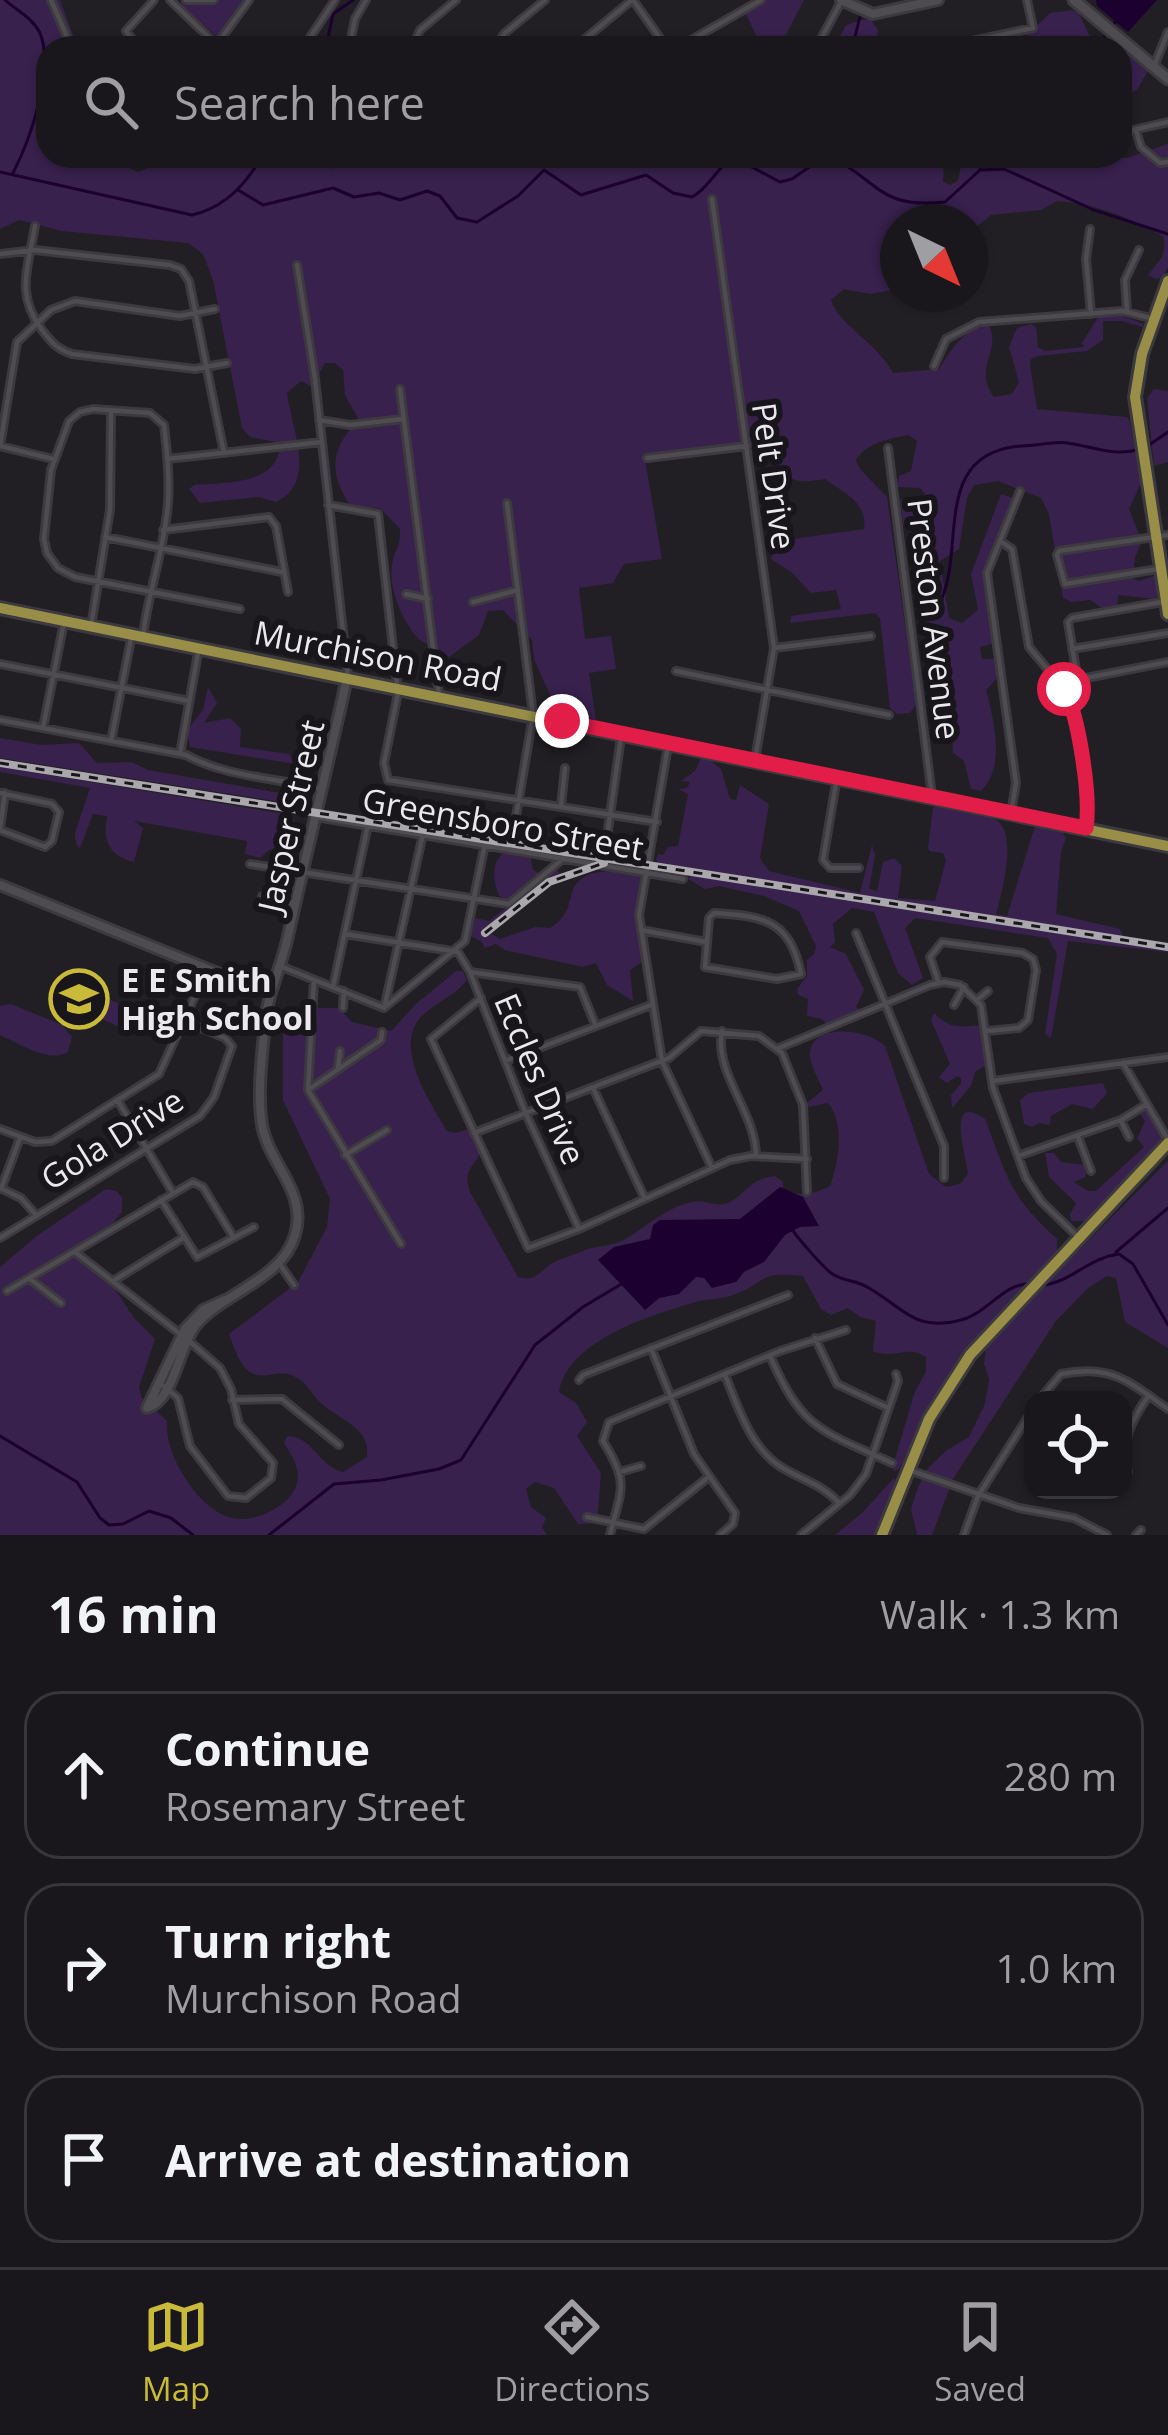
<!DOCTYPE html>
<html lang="en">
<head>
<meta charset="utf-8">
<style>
	:root { --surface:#19171b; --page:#262428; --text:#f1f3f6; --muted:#9f9fa3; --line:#37363a; --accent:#c9ba3a }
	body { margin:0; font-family:"Open Sans",sans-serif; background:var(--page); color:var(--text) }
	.controls { position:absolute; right:36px; bottom:36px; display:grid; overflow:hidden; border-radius:24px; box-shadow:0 3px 9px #0004 }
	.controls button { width:108px; height:108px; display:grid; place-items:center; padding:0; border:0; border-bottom:3px solid var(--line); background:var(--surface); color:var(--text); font:60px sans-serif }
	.compass { position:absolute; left:880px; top:204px; width:108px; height:108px; border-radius:50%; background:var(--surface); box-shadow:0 3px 9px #0004; rotate:137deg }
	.stop { position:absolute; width:36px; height:36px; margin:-27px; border:9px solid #e11d48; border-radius:50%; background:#fff }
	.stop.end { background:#e11d48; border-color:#fff; box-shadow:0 3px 12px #0008 }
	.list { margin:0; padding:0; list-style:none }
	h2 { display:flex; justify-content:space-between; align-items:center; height:156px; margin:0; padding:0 48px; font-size:51px }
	h2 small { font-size:39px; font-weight:400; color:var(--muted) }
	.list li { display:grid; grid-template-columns:78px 1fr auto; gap:36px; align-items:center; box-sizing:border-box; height:168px; margin:0 24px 24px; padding:0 24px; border:3px solid var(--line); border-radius:36px }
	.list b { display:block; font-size:45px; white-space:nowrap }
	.list p { margin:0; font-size:39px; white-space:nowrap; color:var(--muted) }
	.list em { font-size:39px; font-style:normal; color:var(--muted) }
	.icon { flex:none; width:66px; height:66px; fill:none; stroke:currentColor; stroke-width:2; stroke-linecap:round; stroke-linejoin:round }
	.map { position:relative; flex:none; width:1168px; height:1535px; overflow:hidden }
	.search { position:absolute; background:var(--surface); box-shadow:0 3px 9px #0004; left:36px; right:36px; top:36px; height:132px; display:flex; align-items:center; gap:30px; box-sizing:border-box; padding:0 42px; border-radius:36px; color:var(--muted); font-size:45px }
	.sheet { height:732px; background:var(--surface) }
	nav { display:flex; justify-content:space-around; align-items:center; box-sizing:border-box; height:168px; border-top:3px solid var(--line); background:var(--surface); font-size:33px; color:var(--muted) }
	nav a { display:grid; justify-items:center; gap:6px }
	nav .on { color:var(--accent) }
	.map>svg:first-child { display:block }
	.green { fill:#38214d }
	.water { fill:#1c0030 }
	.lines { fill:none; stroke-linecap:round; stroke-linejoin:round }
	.stream { stroke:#1c0030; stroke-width:3 }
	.minor-casing { stroke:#3c3a3e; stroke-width:10 }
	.tertiary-casing { stroke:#3c3a3e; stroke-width:14 }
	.secondary-casing { stroke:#3c3a3e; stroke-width:15 }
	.primary-casing { stroke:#3c3a3e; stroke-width:16 }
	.minor { stroke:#4e4b51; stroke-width:4.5 }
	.tertiary { stroke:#4e4b51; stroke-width:8 }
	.secondary { stroke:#4e4b51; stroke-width:9 }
	.primary { stroke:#988e47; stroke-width:10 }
	.rail-casing { stroke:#aaa8ac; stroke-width:8 }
	.rail { stroke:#18161b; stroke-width:3; stroke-dasharray:9; stroke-linecap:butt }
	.route { stroke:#e11d48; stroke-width:15 }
	.labels { text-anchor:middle; stroke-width:12; stroke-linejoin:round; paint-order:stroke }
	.street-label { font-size:33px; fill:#ebe9ed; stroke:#18161b }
	.poi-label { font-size:33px; font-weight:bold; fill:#ebe9ed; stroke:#18161b; text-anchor:start }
</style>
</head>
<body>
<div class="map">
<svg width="1168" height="1535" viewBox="0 0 1168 1535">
	<rect width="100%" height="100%" fill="#211f24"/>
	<!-- green -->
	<path class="green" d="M0,0H60L78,48H48V156H103L138,172L177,156H326L332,169L342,163L344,156H688L694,164L707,156H828L838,162L862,156H944L943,182L950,185L958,181L963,156L1127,158L1168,144V267L1163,277L1156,279L1148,275C1159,261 1168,255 1163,236C1127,217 1096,204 1057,201L1041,210L991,215L970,232V222H898V289L870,294L844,289L831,300C838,325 877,342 893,373L939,369C952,349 963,328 989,325C1002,353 972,366 994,397L1012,394L1019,382L1009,347L1017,328L1031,324L1036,327L1038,347L1045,351L1084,347L1082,343L1098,317L1122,316L1144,324L1142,327L1122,321H1103V340L1087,351L1038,356L1031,359L1030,365L1037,409L1127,417L1130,422L1141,483L1129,509L1142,542L1135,557L1133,577L1138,581L1157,575L1160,591L1155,599L1118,595L1117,609L1106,611L1090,600L1072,602L1063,598L1049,514L1041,498L998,481L974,485L967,498L959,549L940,561L949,618L962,623L978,610L971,574L1001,494L1013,498L985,573L995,643L980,647L982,659H996L998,677L986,690C994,721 1006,766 981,791L971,789L964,761L953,753L951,692L940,649L931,644L925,627L927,611L919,544L903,523L900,500L922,497L925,493L920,488L897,487L899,476L911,471L917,441L908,435C889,439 867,442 856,460L860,469L887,497L916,704L910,713L897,714L890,708L880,618L875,613L790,623L791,616L841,609L836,590L811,593L791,572L771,559L777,545L786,540L864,529C868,503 844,493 825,479C800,483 789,484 777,461L763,455L749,443L644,454L662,559L624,564L613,583L579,588L585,639L611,636L616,669L589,673L596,720L556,709L534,659L532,640L503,610L488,611L479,635L449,657C439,646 426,647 417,637C401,619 385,582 394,556C399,544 400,543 400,529L380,508L351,507C328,473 330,448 359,420L345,395L343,370L335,363H325L312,387L301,381L287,393C291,427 318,483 276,502L259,497L200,503L189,489L194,485C226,482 279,486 280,443L250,437L242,428L213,280L203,254L188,243L62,231L19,220L0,229Z
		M182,0H245L217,37L181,5Z
		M766,0H804L779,48H762L745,12Z
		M1072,10L1079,13L1095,48H1015L1050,13Z
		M870,18L878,30L875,48H834L846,25Z
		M1126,50L1149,69L1137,90L1120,98V51Z
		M1154,389L1168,391V462L1154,466L1147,398Z
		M208,687L217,703L204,723L230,718L241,729L240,747L289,754L295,764L190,747L187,730L203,710Z
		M0,738L42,745L79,743L97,763L132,762L148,770L303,797L307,806L0,758Z
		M703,754L721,769L730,799L736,800L740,785L769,804L760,858L769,871L860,893L872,845L875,855L869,889L877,891L883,862L894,858L902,866L898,898L935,901L946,860L943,853L929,851L928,847L933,808L938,805C955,814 979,810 996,820C1018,832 1002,894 996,914L1007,916L1035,826L1062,832L1066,838L1061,852L1056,914L1120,929L1123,936L660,865L656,860L658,854L663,855L668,847L678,846L688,794L678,789L687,788L690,782L681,781L695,771Z
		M0,767L291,815L297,824L288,844L269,850L260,858L245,854L247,841L134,821L143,828L134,862C108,855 103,841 107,816L93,814L80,848L76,844L75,833L90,788L0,772Z
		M506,851L530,856L533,870L542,875L556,869L560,874L489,933L500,939L535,927L550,928C565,918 567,912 571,896C578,864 618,871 641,875L643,879L636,909L644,961L630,970L633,1001L607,985L596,963L583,967L505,950L496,944L485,948L481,941L470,936L475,918L489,921L513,902L499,896C493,880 490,862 506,851Z
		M692,874L1168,951V952L1068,941L1051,1038L1045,1034L1057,954L1048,938L915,918L905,928L923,978L912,985L898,973L874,912L852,908L833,924L835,942L830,947L846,954L864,990L856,1007L861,1012L827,1025L822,1019L807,1016L808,999L798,995L797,989L807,976V960L814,954L816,946L799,911L764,896L719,886L705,889L688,879Z
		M456,971H463L467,980C455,996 436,1002 422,1016C392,1046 430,1102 447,1131L455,1133L469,1129L480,1154C471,1170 463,1171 470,1192L518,1277C539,1283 540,1268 557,1261C566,1257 574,1255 583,1251C597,1245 613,1247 627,1238C649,1225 665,1208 692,1202C705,1199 716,1208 728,1203C747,1194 748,1179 775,1176L783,1182V1190C801,1197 814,1194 830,1186C839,1162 845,1123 828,1103L809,1107L807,1103L823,1090C819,1080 809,1063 810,1053C813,1022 868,1029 885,1046L929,1174L946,1187L960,1184L968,1174C967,1159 944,1090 985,1119C1007,1176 1009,1196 1057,1239V1251L1075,1252L1081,1248L1168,1161V1348L1125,1322L1116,1278L1107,1276L1087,1289L1056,1321L953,1479L932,1535H917L911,1509L918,1487L928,1468L947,1450L969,1437L985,1404L989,1380L984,1364L986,1347L1022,1308L1018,1305C960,1347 929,1404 900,1468L895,1471L892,1469L915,1391L926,1372V1357C908,1344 893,1360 873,1351L876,1321L860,1317L848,1308L831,1315L821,1309L803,1276C754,1271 770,1282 733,1295C721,1300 708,1298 696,1302C651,1315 568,1340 559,1392L576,1403L587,1422L577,1436L601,1473L597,1523L578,1524L554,1488L535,1482L526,1489L531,1507L546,1518L542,1527L547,1535H0V1267L38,1235L106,1189L117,1191L122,1198V1212L113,1223L80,1245L77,1259L111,1283L134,1318L155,1339L139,1387L142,1398L167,1421C164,1453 194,1501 223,1515C248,1528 296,1507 298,1477C299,1466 290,1453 284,1443L287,1436C313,1436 318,1466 343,1472L367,1457C367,1448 368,1446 364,1438C355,1422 332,1415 319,1401C309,1391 306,1380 291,1375C278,1370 265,1379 254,1374C240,1369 234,1347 229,1334L298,1282L327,1227L330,1199L283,1100V1034L289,1008H339L352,1022L391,1031L417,1003Z
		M91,991L137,1012L128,1031L82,1010Z
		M11,1004L62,1025L72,1037L68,1052C48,1063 20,1044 0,1035V1006Z
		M934,1013C949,1029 961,1027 981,1025L984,1028L987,1064L975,1072L971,1086L952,1108L951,1095L961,1084V1078L957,1076L947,1083L939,1077L950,1064L931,1020Z
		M1103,1083L1107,1093L1093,1109L1072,1104L1051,1116L1050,1125L1039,1123L1032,1127L1024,1124L1020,1100L1029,1093Z
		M1147,1109L1162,1135L1159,1145L1087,1221H1071L1070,1214L1076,1203L1049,1177L1045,1153H1054L1061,1162L1085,1165L1086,1177L1074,1182L1088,1191H1096L1144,1147L1137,1139L1145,1121L1140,1114Z
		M894,1478L897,1483L877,1535H835L862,1513Z"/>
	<!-- water -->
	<path class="water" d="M1096,0H1157L1128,32L1097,6Z
		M780,1187L803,1197L819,1226L800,1227L785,1235L764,1262L744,1272L736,1282L712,1288L704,1278L696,1277L679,1294L659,1298L645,1310L598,1260L614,1247L650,1239L653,1225L660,1220L740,1219Z"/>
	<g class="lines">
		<!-- stream -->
		<path class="stream" d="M5,0C17,11 33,18 40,33C55,70 30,140 13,173
			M326,48L333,14L353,0
			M852,48L861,13
			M1096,48L1116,21
			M830,156C880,182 879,209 945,202L980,170L1004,169L1094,210L1168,234
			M980,168L983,156
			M0,172L192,215C224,208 247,183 262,156
			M238,190L263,205L333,188L354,197L379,193L400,200L427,191L440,196L457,218L477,222L518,196L544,170L581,195L646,175L673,193L692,197C711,187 716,166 735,158L780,182L792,179L825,156
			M1149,445L1168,432
			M933,619C941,604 948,583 950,566C957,515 948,451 1022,446C1036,446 1054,441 1068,443C1095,447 1113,457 1141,449
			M792,1229C795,1235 825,1270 834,1275C845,1281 858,1281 869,1288C905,1309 914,1332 961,1320C989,1313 1005,1280 1034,1284
			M1116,1252L1168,1208
			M1044,1285C1071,1282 1088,1258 1119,1254L1133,1264L1168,1325
			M0,1436L77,1482L100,1518L109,1525L123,1524L149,1511L171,1518L193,1535
			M269,1535L334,1484L381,1480L439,1469L461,1460L535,1345L583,1307L623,1283"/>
		<defs>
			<path id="minor" d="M51,0L72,48
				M170,0L220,48
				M186,0H214
				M633,0L667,48
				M217,44L249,0
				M139,48L126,31L154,0
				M303,48L335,0
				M349,48L355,19L366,0
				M412,48L420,30L456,0
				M494,48L505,33L545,0
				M574,48L632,0
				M677,48L761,0
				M816,48L842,0
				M939,48L1033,28L1027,0
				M1154,66L1168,32
				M1136,131L1141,147L1160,163L1168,162
				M1120,133L1168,122
				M712,199L774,648L755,760
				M35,226C28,268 15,294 42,330C51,342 57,349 72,354L195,369L227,363
				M1090,229L1086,259L1091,314
				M0,254L35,250L170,265L181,269L189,281L224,453
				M297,265L315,379L348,677
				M1127,311L1125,280L1139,250
				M934,366L946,339L979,322L1123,311L1154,319
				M400,389L439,695
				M319,420L350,425L403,419
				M0,446L17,342L51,310L75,301L180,316L215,309
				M0,446L53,459
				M888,448L932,796
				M647,458L747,446
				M167,459L322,442
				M507,503L533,715L512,840
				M328,505L378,514L398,693L384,763L388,780L657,822
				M163,530L269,517L276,526L288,592
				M105,537L282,572
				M1000,541L1012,549L1029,647L1064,689L1072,708L1087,801L1086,828
				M1158,569L1065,584L1057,555L1059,551L1168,535
				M406,594L428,599
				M473,602L518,590
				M1162,602L1072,618L1068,622L1077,676L1081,679L1168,662
				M91,626L110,510L111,412
				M143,636C148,592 165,547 168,503C170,478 167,450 164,425L150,413L93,409L80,412L69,421L51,470L44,539L47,553L58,568L75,577L240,609
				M774,648L871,636
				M1072,649L1168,633
				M0,664L189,701
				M676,671L889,715
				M0,720L186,755C226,777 277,778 321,789
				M43,728L64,622
				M111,741L132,634
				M668,746L639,915L662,1061L712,1168
				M180,754L198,653
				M836,783L823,860L830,868H859
				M0,793L52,804L59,812L52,841L45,847L0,830
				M561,806L565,768
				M1011,813L1016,783L987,573L1020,491
				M316,817L683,879
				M0,828L5,793
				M605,851L621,737
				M250,864L509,904L565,857
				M262,896L295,904
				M714,913C764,916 790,920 801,974L777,979L705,967L709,918Z
				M641,930L706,942
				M856,933L944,1146V1178
				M345,934L458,952L470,972L526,1114L579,1229
				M280,966L384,1008L465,941L485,844
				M470,972L580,987L595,1024
				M314,980L308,1090L401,1244
				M938,981L930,957L942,942L1023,953L1033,959L1036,970L1028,1020L1019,1028L987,1031
				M333,987L368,825
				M481,998L431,1039L528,1248L579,1229L730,1160L751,1156L807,1159
				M978,999L988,991
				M385,1004L423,834
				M954,1005L964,987
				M343,1008L344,991
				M722,1031C714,1074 756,1112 756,1156
				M779,1048L930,985L944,982L960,985L981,1005L993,1088L1026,1178L1041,1201L1078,1237
				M505,1061L651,1005
				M1123,1063L1168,1140
				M338,1068L340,1051
				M993,1081L1168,1057
				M308,1090L381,1040L382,1032
				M594,1090L645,1199
				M118,1101L173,1193
				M1121,1121L1129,1137
				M0,1129L35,1142L52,1141L159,1074L206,972
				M474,1133L669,1058L701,1031L759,1036L782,1053L803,1105L807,1192
				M1078,1137L1091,1171
				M345,1155L387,1130
				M1018,1156L1121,1120L1147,1104
				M0,1188L21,1198L36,1215
				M1,1189L20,1138
				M161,1200L197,1257L254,1227
				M0,1238L200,1116L214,1097L232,1046L225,1038L184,1021
				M75,1252L179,1333
				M279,1263L294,1285
				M30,1279L61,1303
				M113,1281L183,1238
				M7,1291L193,1182L203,1187L234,1238
				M815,1338L837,1384L888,1408
				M651,1348L694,1454L735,1513L733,1524L720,1535
				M770,1356C803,1431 821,1430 892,1463
				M725,1375C738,1407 750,1447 781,1467C802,1480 822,1484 839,1503
				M579,1380L583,1375L788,1295
				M161,1384L178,1398L190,1446L228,1496L246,1498L271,1478L273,1463L239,1424L231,1389L220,1368L188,1340
				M232,1400L282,1399L339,1445
				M1039,1400L1061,1374C1112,1364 1129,1382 1168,1409
				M623,1471L641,1466
				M912,1471L1019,1508L1074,1518L1107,1535
				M1128,1472C1119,1444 1132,1419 1149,1395
				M587,1517L644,1529L706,1479
				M610,1535C621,1489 630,1484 603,1441L609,1422L780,1351L846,1330
				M801,1535L850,1495L866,1474L898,1381L896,1374
				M964,1535L978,1496L1033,1409
				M1136,1535L1141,1530"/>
			<path id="tertiary" d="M841,0L873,14L938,0
				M0,885L247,985L272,990
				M225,1300L203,1310L185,1329L147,1408C175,1400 178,1347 196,1325C224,1292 282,1280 295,1235C308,1191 269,1165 262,1125C257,1094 262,1055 265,1024C267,994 282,966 288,936C307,850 328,765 347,678"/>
			<path id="secondary" d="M1074,0L1168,79"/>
			<path id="primary" d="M1168,281L1142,354L1135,397L1168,614
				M0,608L1168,846
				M882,1535L929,1419L970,1355L1168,1143"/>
		</defs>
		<!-- minor casing -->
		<use href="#minor" class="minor-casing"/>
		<!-- tertiary casing -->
		<use href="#tertiary" class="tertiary-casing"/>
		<!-- secondary casing -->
		<use href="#secondary" class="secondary-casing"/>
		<!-- primary casing -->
		<use href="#primary" class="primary-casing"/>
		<!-- minor -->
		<use href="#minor" class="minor"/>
		<!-- tertiary -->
		<use href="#tertiary" class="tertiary"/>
		<!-- secondary -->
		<use href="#secondary" class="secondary"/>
		<!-- primary -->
		<use href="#primary" class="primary"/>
		<defs>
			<path id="rail" d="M0,763L1168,947
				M485,933L549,882L604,863"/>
		</defs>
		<!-- rail casing -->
		<use href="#rail" class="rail-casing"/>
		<!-- rail -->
		<use href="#rail" class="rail"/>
	</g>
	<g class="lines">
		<!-- route -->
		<path class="route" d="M562,721L1086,828C1091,797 1079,716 1064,689"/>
	</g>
	<!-- icons -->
	<defs>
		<symbol id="school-ring" viewBox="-11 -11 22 22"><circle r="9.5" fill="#18161b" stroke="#c9ba3a" stroke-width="1.5"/><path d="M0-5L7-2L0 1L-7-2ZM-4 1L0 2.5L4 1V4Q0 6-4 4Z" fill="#c9ba3a"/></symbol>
	</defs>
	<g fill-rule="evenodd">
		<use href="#school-ring" x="46" y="966" width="66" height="66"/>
	</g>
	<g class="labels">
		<!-- street labels -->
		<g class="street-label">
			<text transform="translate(774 476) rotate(82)" y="12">Pelt Drive</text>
			<text transform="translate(934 619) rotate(83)" y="12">Preston Avenue</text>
			<text transform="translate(378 656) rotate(11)" y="12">Murchison Road</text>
			<text transform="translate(291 816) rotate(-77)" y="12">Jasper Street</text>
			<text transform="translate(503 824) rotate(10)" y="12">Greensboro Street</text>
			<text transform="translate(540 1079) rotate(67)" y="12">Eccles Drive</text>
			<text transform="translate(112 1139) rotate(-32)" y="12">Gola Drive</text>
		</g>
		<!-- poi labels -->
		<g class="poi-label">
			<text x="121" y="992">E E Smith<tspan x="121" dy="38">High School</tspan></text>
		</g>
	</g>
</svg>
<div class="controls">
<button><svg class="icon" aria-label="locate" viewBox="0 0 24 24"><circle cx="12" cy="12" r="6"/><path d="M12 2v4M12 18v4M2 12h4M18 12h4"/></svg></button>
</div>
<svg class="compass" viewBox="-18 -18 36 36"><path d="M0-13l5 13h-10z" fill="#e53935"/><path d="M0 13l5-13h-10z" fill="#9f9fa3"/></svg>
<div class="stop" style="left:1064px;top:689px"></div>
<div class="stop end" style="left:562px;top:721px"></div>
<div class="search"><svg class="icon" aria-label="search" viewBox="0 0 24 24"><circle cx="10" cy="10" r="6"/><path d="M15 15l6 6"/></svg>Search here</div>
</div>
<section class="sheet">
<h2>16 min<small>Walk · 1.3 km</small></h2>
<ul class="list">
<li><svg class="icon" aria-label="ahead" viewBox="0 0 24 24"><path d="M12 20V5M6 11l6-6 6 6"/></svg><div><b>Continue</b><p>Rosemary Street</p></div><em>280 m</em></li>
<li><svg class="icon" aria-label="right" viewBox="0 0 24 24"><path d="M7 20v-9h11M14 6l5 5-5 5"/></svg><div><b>Turn right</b><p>Murchison Road</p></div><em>1.0 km</em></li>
<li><svg class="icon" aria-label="arrive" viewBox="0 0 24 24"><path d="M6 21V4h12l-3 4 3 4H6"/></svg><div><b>Arrive at destination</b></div></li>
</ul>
</section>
<nav>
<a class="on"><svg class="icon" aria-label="map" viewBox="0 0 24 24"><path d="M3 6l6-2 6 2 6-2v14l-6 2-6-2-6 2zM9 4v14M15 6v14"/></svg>Map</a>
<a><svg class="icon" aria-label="directions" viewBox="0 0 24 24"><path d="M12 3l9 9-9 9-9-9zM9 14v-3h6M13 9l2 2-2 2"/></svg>Directions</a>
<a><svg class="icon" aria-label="saved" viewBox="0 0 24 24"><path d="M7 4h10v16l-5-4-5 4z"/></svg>Saved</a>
</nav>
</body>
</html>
